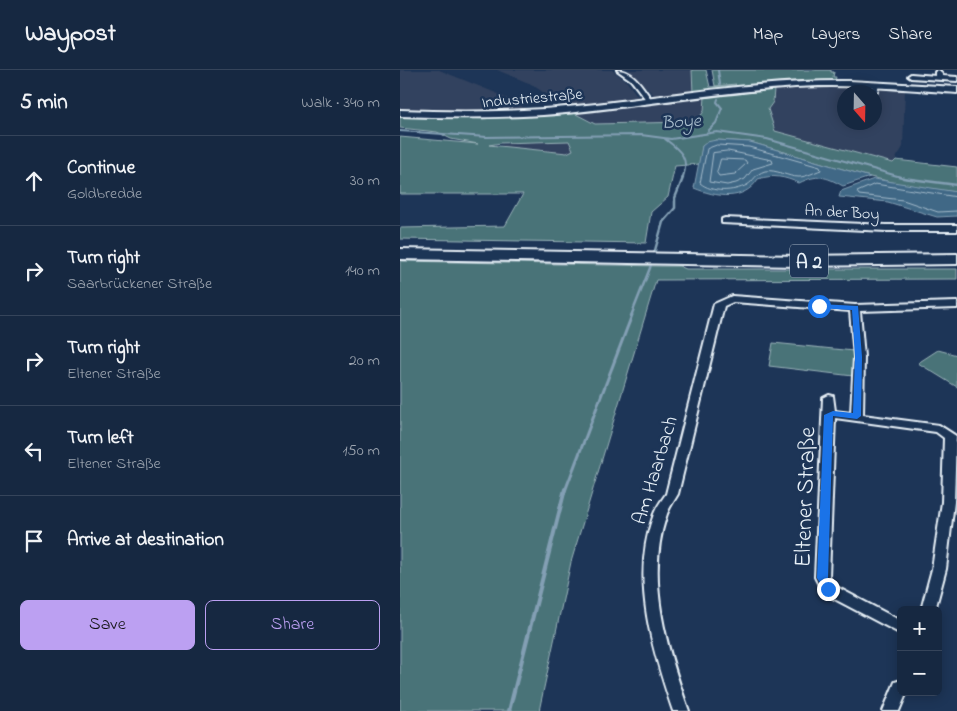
<!DOCTYPE html>
<html lang="en">
<head>
<meta charset="utf-8">
<style>
	:root { --surface:#162841; --page:#1f3048; --text:#f1f3f6; --muted:#9ea6b1; --line:#35445a; --accent:#bca0f2 }
	body { margin:0; font-family:"Indie Flower",sans-serif; background:var(--page); color:var(--text) }
	.controls { position:absolute; right:15px; bottom:15px; display:grid; overflow:hidden; border-radius:8px; box-shadow:0 2px 12px #0003 }
	.controls button { width:45px; height:45px; display:grid; place-items:center; padding:0; border:0; border-bottom:1px solid var(--line); background:var(--surface); color:var(--text); font:25px sans-serif }
	.compass { position:absolute; left:437px; top:15px; width:45px; height:45px; border-radius:50%; background:var(--surface); box-shadow:0 2px 12px #0003; rotate:160deg }
	.stop { position:absolute; width:15px; height:15px; margin:-11px; border:4px solid #1a73e8; border-radius:50%; background:#fff }
	.stop.end { background:#1a73e8; border-color:#fff; box-shadow:0 1px 5px #0008 }
	.list { margin:0; padding:0; list-style:none }
	h2 { display:flex; justify-content:space-between; align-items:center; height:65px; margin:0; padding:0 20px; font-size:21px }
	h2 small { font-size:16px; font-weight:400; color:var(--muted) }
	.list li { display:grid; grid-template-columns:32px 1fr auto; gap:15px; align-items:center; box-sizing:border-box; height:90px; padding:0 20px; border-top:1px solid var(--line) }
	.list b { display:block; font-size:19px; white-space:nowrap }
	.list p { margin:0; font-size:16px; white-space:nowrap; color:var(--muted) }
	.list em { font-size:16px; font-style:normal; color:var(--muted) }
	.actions { display:flex; gap:10px; padding:15px 20px }
	.actions a { flex:1; padding:11px 0; border:1px solid var(--accent); border-radius:8px; text-align:center; font-size:18px; color:var(--accent) }
	.actions .main { background:var(--accent); color:#111 }
	.icon { flex:none; width:28px; height:28px; fill:none; stroke:currentColor; stroke-width:2; stroke-linecap:round; stroke-linejoin:round }
	.map { position:relative; flex:none; width:557px; height:641px; overflow:hidden }
	header { display:flex; align-items:center; gap:30px; box-sizing:border-box; height:70px; padding:0 25px; background:var(--surface); border-bottom:1px solid var(--line) }
	header strong { font-size:24px }
	nav { display:flex; gap:28px; margin-inline-start:auto; font-size:18px }
	main { display:flex }
	aside { flex:1; background:var(--surface) }
	.map>svg:first-child { display:block }
	.built { fill:#32425e; fill-rule:evenodd }
	.green { fill:#4a7378; stroke:#99b2b8; fill-rule:evenodd }
	.water { fill:#3f6886; stroke:#839fb4 }
	.lines { fill:none; stroke-linecap:round; stroke-linejoin:round }
	.shore { stroke:#a4baca; stroke-width:1 }
	.stream-far3 { stroke:#839fb4; stroke-width:2 }
	.stream-far2 { stroke:#839fb4; stroke-width:2.5 }
	.stream-far1 { stroke:#839fb4; stroke-width:3 }
	.stream { stroke:#839fb4; stroke-width:4 }
	.street-casing { stroke:#e8f1f8; stroke-width:4 }
	.secondary-casing { stroke:#e8f1f8; stroke-width:4 }
	.highway-casing { stroke:#e8f1f8; stroke-width:4 }
	.street { fill:#1d3557; fill-rule:evenodd }
	.secondary { fill:#1d3557; fill-rule:evenodd }
	.highway { fill:#1d3557; fill-rule:evenodd }
	.route { fill:#1a73e8 }
	.labels { text-anchor:middle; stroke-width:5; stroke-linejoin:round; paint-order:stroke }
	.far-street-label { font-size:16px; fill:#e8f1f8; stroke:#1d3557 }
	.far-water-label { font-size:18px; font-style:italic; fill:#adc1d0; stroke:#1d3557 }
	.shield { fill:#1d3557; stroke:#abb9c8; stroke-width:1 }
	.shield-label { font-size:19px; font-weight:bold; fill:#e8f1f8 }
	.street-label { font-size:20px; fill:#e8f1f8; stroke:#1d3557 }
	.near-street-label { font-size:24px; fill:#e8f1f8; stroke:#1d3557 }
</style>
</head>
<body>
<header>
<strong>Waypost</strong>
<nav><a>Map</a><a>Layers</a><a>Share</a></nav>
</header>
<main>
<aside>
<h2>5 min<small>Walk · 340 m</small></h2>
<ul class="list">
<li><svg class="icon" aria-label="ahead" viewBox="0 0 24 24"><path d="M12 20V5M6 11l6-6 6 6"/></svg><div><b>Continue</b><p>Goldbredde</p></div><em>30 m</em></li>
<li><svg class="icon" aria-label="right" viewBox="0 0 24 24"><path d="M7 20v-9h11M14 6l5 5-5 5"/></svg><div><b>Turn right</b><p>Saarbrückener Straße</p></div><em>140 m</em></li>
<li><svg class="icon" aria-label="right" viewBox="0 0 24 24"><path d="M7 20v-9h11M14 6l5 5-5 5"/></svg><div><b>Turn right</b><p>Eltener Straße</p></div><em>20 m</em></li>
<li><svg class="icon" aria-label="left" viewBox="0 0 24 24"><path d="M17 20v-9H6M10 6l-5 5 5 5"/></svg><div><b>Turn left</b><p>Eltener Straße</p></div><em>150 m</em></li>
<li><svg class="icon" aria-label="arrive" viewBox="0 0 24 24"><path d="M6 21V4h12l-3 4 3 4H6"/></svg><div><b>Arrive at destination</b></div></li>
</ul>
<div class="actions"><a class="main">Save</a><a>Share</a></div>
</aside>
<div class="map">
<svg width="557" height="641" viewBox="0 0 557 641">
	<rect width="100%" height="100%" fill="#1d3557"/>
	<filter id="ink" filterUnits="userSpaceOnUse"><feTurbulence type="fractalNoise" baseFrequency=".02" numOctaves="2"/><feDisplacementMap in="SourceGraphic" scale="10" xChannelSelector="R" yChannelSelector="G"/><feConvolveMatrix kernelMatrix="1 2 1 2 8 2 1 2 1" color-interpolation-filters="sRGB"/></filter>
	<g filter="url(#ink)">
		<!-- built -->
		<path class="built" d="M0,0H39L96,23L130,40L44,43L0,40Z
			M97,0H212L227,12L239,28L165,37L131,14Z
			M228,0H292L293,23L255,26Z
			M441,16L505,19L503,77L493,93L375,61L368,39L373,32L374,19ZM444,22H474V52H444Z
			M305,26L304,41L298,50L289,52L195,54L170,41Z
			M169,71L173,80L167,83L113,82L100,74Z"/>
		<!-- green -->
		<path class="green" d="M292,0H306L310,17L335,15L336,14L315,16L312,0H431V2H434L433,7H436L435,11L378,13L293,23Z
			M374,19L373,32L368,39L375,61L493,93L496,90L557,97V122L518,118L470,107L350,72L316,70L302,76L300,94L275,96L268,127L251,142L246,173L0,169V158L105,156L123,124H0V67L78,74L51,69L37,62L0,58V46L83,49L170,41L195,54L289,52L298,50L304,41L305,26ZM169,71L173,80L167,83L89,75L101,73Z
			M0,191L260,196H279L286,199H557V209L256,210L171,492L139,641H0Z
			M373,273L454,281L453,306L369,296Z
			M538,280L557,285V317L518,293Z"/>
		<!-- water -->
		<path class="water" d="M316,70L350,72L470,107L443,116C425,106 418,104 399,113C385,107 373,104 358,109C344,132 316,127 294,118L302,76L307,72Z
			M474,109L557,122V146L537,147L488,132L439,127L441,121Z"/>
		<g class="lines">
			<!-- shore -->
			<path class="shore" d="M317,75L349,77L420,97L421,100C415,102 406,107 399,107C387,107 377,99 365,101C355,104 354,111 347,115C333,122 312,123 300,113L307,79Z
				M328,81L372,90L373,93L353,99L345,109L336,113L327,115L309,112L313,83Z
				M321,89L345,90L347,93L335,104L319,106L317,103Z
				M557,127L475,114L457,122L459,125L503,130L538,142L557,141"/>
			<!-- stream-far3 -->
			<path class="stream-far3" d="M318,0L320,14
				M0,61L87,67L241,65L271,69L317,62L367,69L508,109
				M308,61L316,53L322,38L317,32L318,29
				M265,69C280,80 291,89 282,109"/>
			<!-- stream-far2 -->
			<path class="stream-far2" d="M503,108L557,115
				M231,246L250,198L263,152L275,138V128L283,108"/>
			<!-- stream-far1 -->
			<path class="stream-far1" d="M165,421L232,245"/>
			<!-- stream -->
			<path class="stream" d="M109,641L165,419"/>
			<defs>
				<path id="street" d="M217,0C234,0 243,18 252,30L251,31H247L231,10Z
					M538,0L540,1L543,6L557,7V11L511,8L508,6L511,4L536,6L535,2Z
					M476,13L479,15L477,22L474,24L471,22L473,15Z
					M325,148L486,155H557V161H486L322,153V149Z
					M332,226L455,235L557,232V238L460,241L464,287L463,345L539,355L556,366L554,432L546,499L535,540H521L532,499L542,432L544,368L536,362L435,348L429,507L433,515L501,551V564L423,523L415,507L423,328L429,325L433,326L435,341L451,343L454,287L450,241L333,232L324,236L278,424C274,431 268,439 266,447C245,510 268,582 289,641H273C253,582 230,509 253,447C255,439 261,431 266,424L314,234Z
					M501,610V622H507L499,641H483L495,612Z"/>
				<path id="secondary" d="M449,11L557,17V23C499,19 441,13 384,18C303,24 224,39 143,45C95,48 48,48 0,46V40C48,42 96,42 144,39C246,31 346,10 449,11Z"/>
				<path id="highway" d="M0,179L400,186L557,184V194L400,196L0,189Z"/>
			</defs>
			<!-- street casing -->
			<use href="#street" class="street-casing"/>
			<!-- secondary casing -->
			<use href="#secondary" class="secondary-casing"/>
			<!-- highway casing -->
			<use href="#highway" class="highway-casing"/>
			<!-- street -->
			<use href="#street" class="street"/>
			<!-- secondary -->
			<use href="#secondary" class="secondary"/>
			<!-- highway -->
			<use href="#highway" class="highway"/>
		</g>
	</g>
	<!-- route -->
	<path class="route" d="M419,234L458,236L462,287L461,346L457,349L433,346L428,508L433,519L428,523L425,521L417,508L424,345L433,341L453,343L455,287L452,240L416,238Z"/>
	<g class="labels">
		<!-- far-street labels -->
		<g class="far-street-label">
			<text transform="translate(132 27) rotate(-5)" y="6">Industriestraße</text>
			<text transform="translate(442 141) rotate(3)" y="6">An der Boy</text>
		</g>
		<!-- far-water labels -->
		<g class="far-water-label">
			<text transform="translate(281 51) rotate(-4)" y="6">Boye</text>
		</g>
		<!-- shield labels -->
		<rect class="shield" x="390" y="174.5" width="38" height="33" rx="4"/>
		<g class="shield-label">
			<text x="409" y="198">A 2</text>
		</g>
		<!-- street labels -->
		<g class="street-label">
			<text transform="translate(254 400) rotate(-73)" y="7">Am Haarbach</text>
		</g>
		<!-- near-street labels -->
		<g class="near-street-label">
			<text transform="translate(404 427) rotate(-88)" y="8">Eltener Straße</text>
		</g>
	</g>
</svg>
<div class="controls">
<button>+</button>
<button>−</button>
</div>
<svg class="compass" viewBox="-18 -18 36 36"><path d="M0-13l5 13h-10z" fill="#e53935"/><path d="M0 13l5-13h-10z" fill="#9ea6b1"/></svg>
<div class="stop" style="left:419px;top:236px"></div>
<div class="stop end" style="left:428px;top:519px"></div>
</div>
</main>
</body>
</html>
